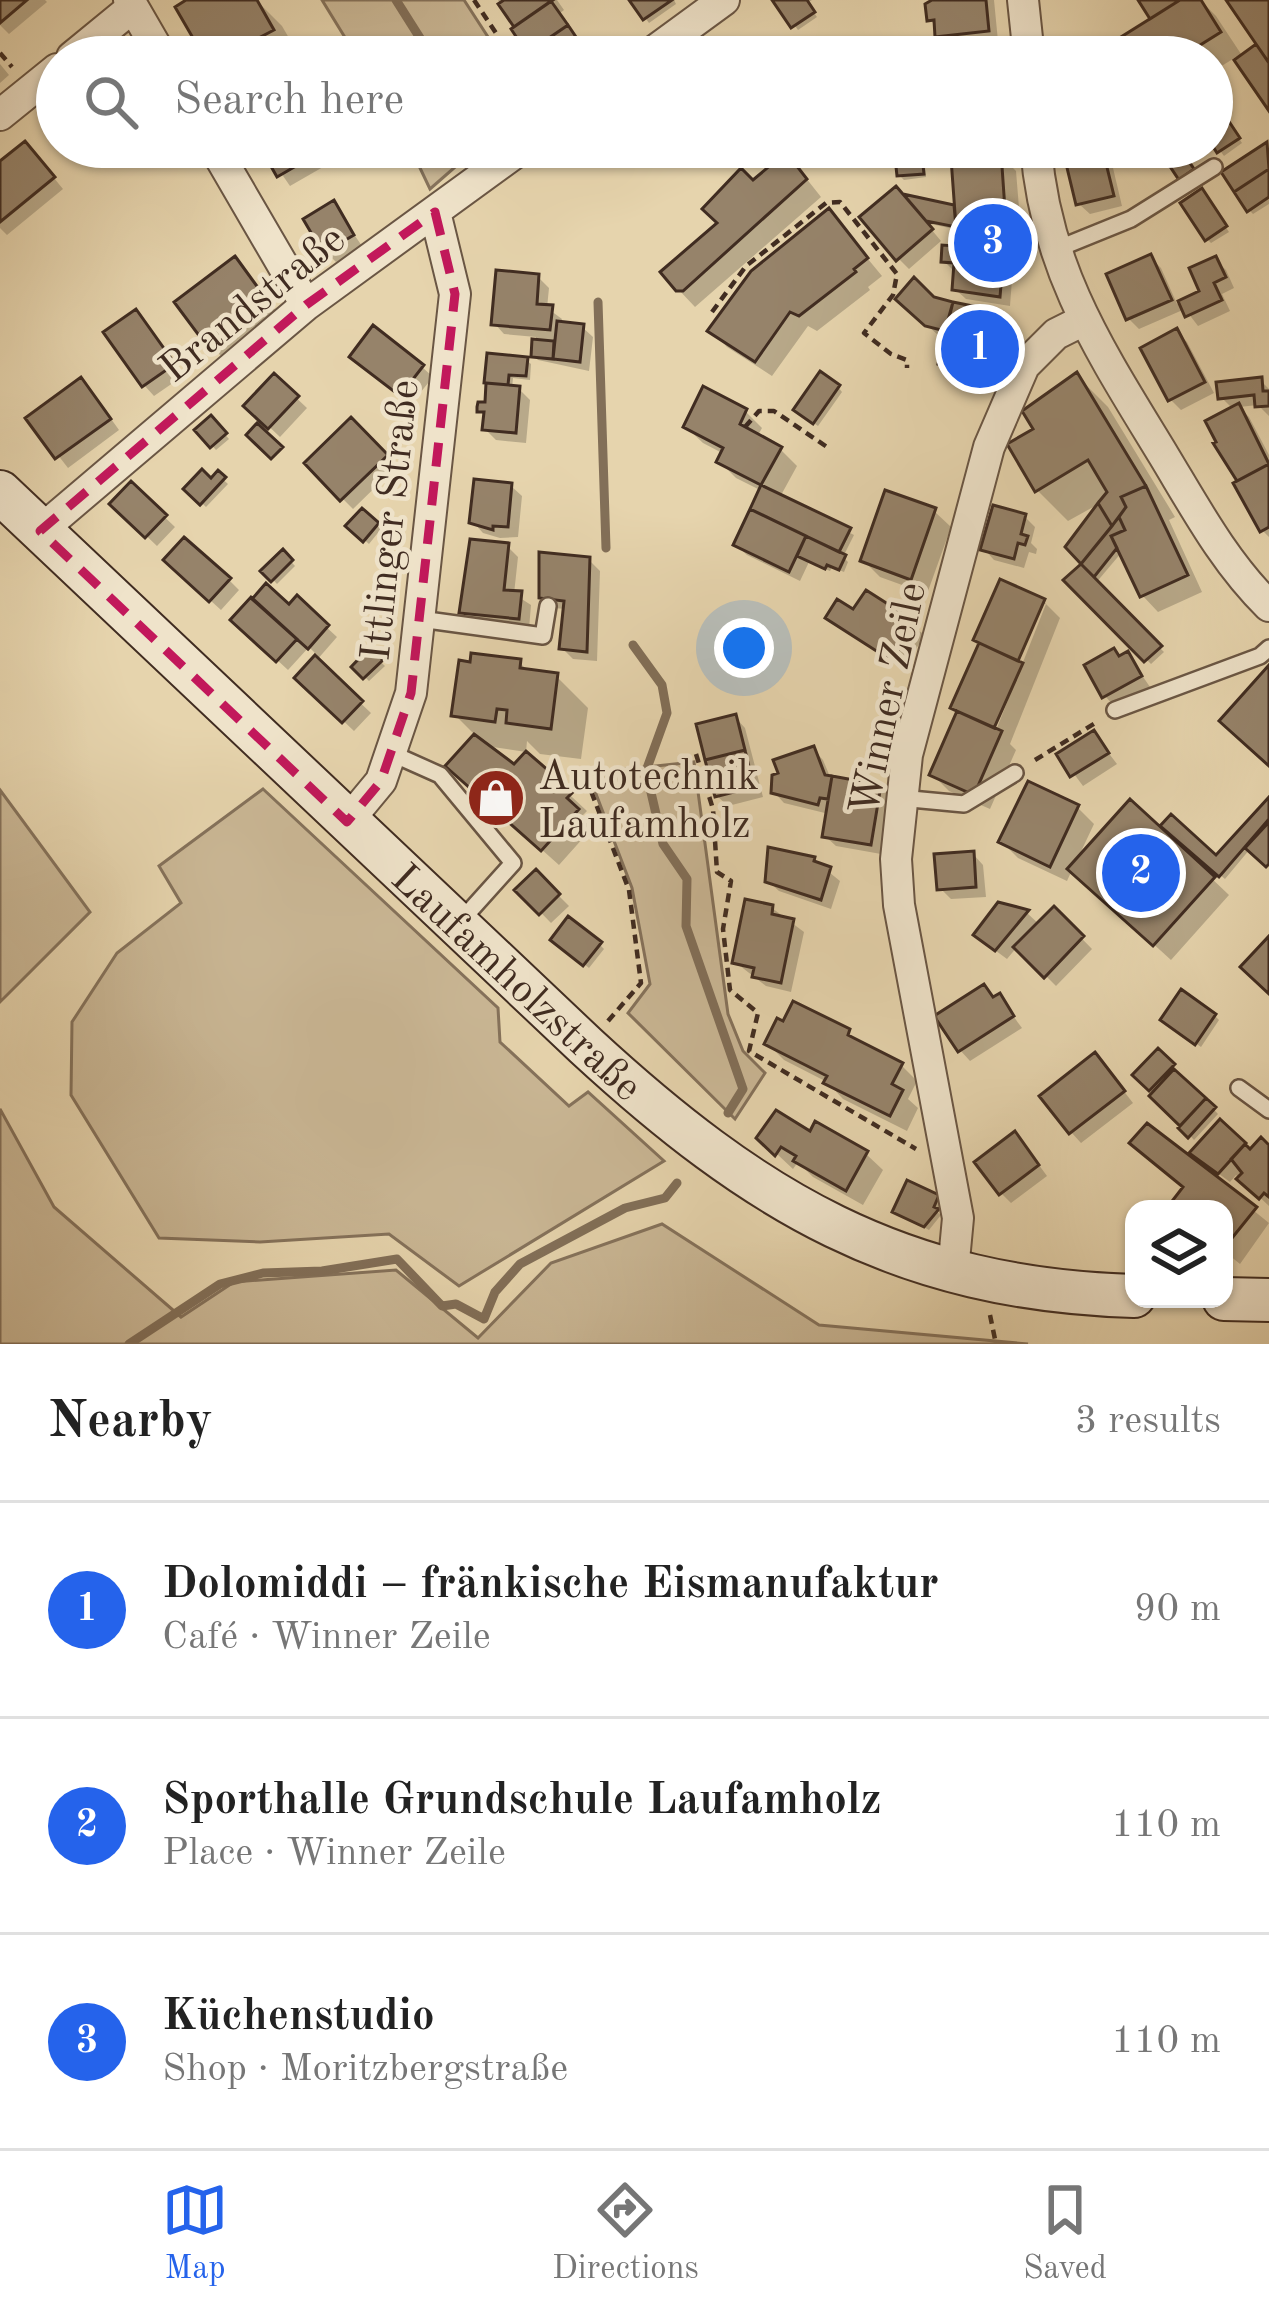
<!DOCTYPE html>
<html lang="en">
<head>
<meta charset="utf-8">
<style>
	:root { --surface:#fff; --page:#f6f6f6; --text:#222; --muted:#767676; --line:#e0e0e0; --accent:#2563eb }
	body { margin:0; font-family:"Old Standard TT",serif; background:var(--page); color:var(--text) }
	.controls { position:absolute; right:36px; bottom:36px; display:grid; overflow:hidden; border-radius:24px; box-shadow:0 3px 9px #0004 }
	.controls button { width:108px; height:108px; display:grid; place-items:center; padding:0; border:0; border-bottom:3px solid var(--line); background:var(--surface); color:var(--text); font:60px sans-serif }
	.you { position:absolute; left:744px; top:648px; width:42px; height:42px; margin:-30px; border:9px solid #fff; border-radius:50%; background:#1a73e8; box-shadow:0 0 0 18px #1a73e833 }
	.badge { display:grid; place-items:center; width:78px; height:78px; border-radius:50%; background:var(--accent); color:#fff; font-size:39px; font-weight:700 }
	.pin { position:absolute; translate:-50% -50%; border:6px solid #fff; box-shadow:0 3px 12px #0006 }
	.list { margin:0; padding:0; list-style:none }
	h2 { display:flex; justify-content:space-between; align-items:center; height:156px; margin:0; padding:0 48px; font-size:51px }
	h2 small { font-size:39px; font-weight:400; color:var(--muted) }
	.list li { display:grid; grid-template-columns:78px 1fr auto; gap:36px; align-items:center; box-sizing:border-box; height:216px; padding:0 48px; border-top:3px solid var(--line) }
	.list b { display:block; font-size:45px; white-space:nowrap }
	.list p { margin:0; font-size:39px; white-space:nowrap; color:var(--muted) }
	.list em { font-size:39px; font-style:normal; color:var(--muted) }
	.icon { flex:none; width:66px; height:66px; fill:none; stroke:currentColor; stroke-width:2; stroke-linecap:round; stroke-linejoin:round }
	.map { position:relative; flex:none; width:1269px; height:1344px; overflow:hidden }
	.search { position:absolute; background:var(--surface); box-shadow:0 3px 9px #0004; left:36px; right:36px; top:36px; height:132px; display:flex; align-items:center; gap:30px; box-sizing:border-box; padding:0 42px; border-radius:66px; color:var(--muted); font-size:45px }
	.sheet { height:804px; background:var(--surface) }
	nav { display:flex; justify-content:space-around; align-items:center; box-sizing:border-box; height:168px; border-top:3px solid var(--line); background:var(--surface); font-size:33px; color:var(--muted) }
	nav a { display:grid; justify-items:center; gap:6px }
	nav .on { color:var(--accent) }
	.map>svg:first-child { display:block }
	.green { fill:#cab795; stroke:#85725b; stroke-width:3 }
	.shadow { fill:#0003; fill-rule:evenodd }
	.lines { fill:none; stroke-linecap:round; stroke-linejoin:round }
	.stream { stroke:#826f58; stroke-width:9 }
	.building { fill:#96836a; stroke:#402c21; stroke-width:3 }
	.lane-casing { stroke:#6a5644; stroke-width:20 }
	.street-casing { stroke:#6a5644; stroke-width:34 }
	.secondary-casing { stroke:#402c21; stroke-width:46 }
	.path { stroke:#402c21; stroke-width:4.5; stroke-dasharray:9 6; stroke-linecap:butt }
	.lane { stroke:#efe3ca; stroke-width:15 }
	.street { stroke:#efe3ca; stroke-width:30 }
	.secondary { stroke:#efe3ca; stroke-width:42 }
	.marked { fill:none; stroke:#c2185b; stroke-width:9; stroke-dasharray:24 15; stroke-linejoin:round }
	.labels { text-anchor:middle; stroke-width:9; stroke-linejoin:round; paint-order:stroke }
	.street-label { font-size:42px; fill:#402c21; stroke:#efe3ca }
	.poi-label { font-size:42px; fill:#402c21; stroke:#efe3ca; text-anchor:start }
</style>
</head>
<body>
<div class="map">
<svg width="1269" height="1344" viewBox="0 0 1269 1344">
	<rect width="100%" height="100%" fill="#e6d4ad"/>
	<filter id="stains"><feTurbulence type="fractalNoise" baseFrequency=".00167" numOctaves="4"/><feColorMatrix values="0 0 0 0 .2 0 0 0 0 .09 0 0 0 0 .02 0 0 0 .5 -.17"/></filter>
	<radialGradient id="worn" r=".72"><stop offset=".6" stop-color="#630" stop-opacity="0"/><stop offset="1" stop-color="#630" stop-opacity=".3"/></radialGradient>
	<!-- green -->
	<path class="green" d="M322,0H464L501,57H357Z
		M410,147H478L430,189Z
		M694,762L728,1014L743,1051L765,1073L735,1119L628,1013L650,984L632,888L588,773Z
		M263,789L498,1008L500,1042L569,1106L588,1092L664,1161L459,1286L389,1234L260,1242L159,1238L71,1095L72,1022L117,953L181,903L159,866Z
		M0,790L90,912L0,1002Z
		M0,1109L54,1207L181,1317L234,1282L396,1270L478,1338L551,1263L662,1224L819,1325L1028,1344H0Z"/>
	<!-- shadow -->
	<path class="shadow" d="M0,0H45L47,2L9,34L0,25Z
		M192,0H256L282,26L300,57H208Z
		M498,0H557L564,10L560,13L590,57H534Z
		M674,0L676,4L649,23L633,1Z
		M776,0H812L807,3L817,17L798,30Z
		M935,0H994L998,41L949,46L930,19Z
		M1142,0H1200L1216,16L1243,57L1260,45L1230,0H1269V105L1236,57L1212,72V57H1096L1154,20Z
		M0,64L9,75L0,83Z
		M1212,108L1220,110L1242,143L1224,156L1212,140Z
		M1267,146L1269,204L1253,214L1249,210Z
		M86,147H122L100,163Z
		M263,147H321L330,163L290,186Z
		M629,147H664L643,162Z
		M1072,147H1105L1109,151L1122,206L1090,214L1079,204Z
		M919,149L924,153L926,177L904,180L899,175Z
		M35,155L63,189L7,235L0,228V165Z
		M1000,155L1016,171L1020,220L970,223V229L1020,226L1021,239L1015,240L1010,306L966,299L955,289L956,273L944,261L958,249L959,230L926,223L941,241L909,269L899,259L903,197L953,208L958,213Z
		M802,173L821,197L695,307L678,289L721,223L753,184Z
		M1206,196L1229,232L1211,243L1207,239Z
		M333,204L362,246L336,262L325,251Z
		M829,212L882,276L868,287L870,290L817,331L808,326L772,376L727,347L711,330Z
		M1151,258L1161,268L1177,304L1203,292L1215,260L1226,270L1234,288L1222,294L1230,311L1198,326L1185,309L1139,329L1128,318Z
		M235,260L281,317L224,359L208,343Z
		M538,277L549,288L547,308L562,319L561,324L582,327L593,337L589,371L538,360L534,356L536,337L504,334L494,323Z
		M899,299L932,300L1000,315L1017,331L1004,390L958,380L942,363L948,338L939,336Z
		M146,323L183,376L154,396L144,385Z
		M1177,332L1187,342L1214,393L1181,410L1171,400Z
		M526,360L531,364L530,380L513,378L512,388L519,389L530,400L526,443L496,440L485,429L486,417L480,411L487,406L489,384Z
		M363,367H422L433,377L411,404Z
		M1077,376L1108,407L1175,517L1169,520L1202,592L1158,612L1142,595L1122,552L1095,584L1164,652L1151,664L1067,580L1083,562L1104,501L1068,521L1037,490V430Z
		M274,377L307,408L280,437L247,406Z
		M1261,381L1269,389V416L1258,405L1239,407L1249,417L1269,455V537L1262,530L1233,409L1221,397Z
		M838,387L842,392L818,426L801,414Z
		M91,391L119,430L68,468L29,418Z
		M746,412L762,428L757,437L780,449L797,466L780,497L854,535L843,557L848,562L844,572L832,567L830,571L809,562L800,581L747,555L736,545L762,491L736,478L720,462L724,454L703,443L686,427Z
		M211,419L229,439L216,450L199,431Z
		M351,422L396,467L353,509L308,464Z
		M218,475L228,484L206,507L187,489L212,482Z
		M131,485L175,527L157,546L113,504Z
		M511,486L522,496L518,537L500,538L483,533L473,522Z
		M934,511L951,527L927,594L880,577L863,560Z
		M362,512L381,529L369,544L349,526Z
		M1025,517L1035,527L1031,543L1037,549L1036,554L1029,552L1024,568L994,560L984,549Z
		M507,546L518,557L514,594L531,605L529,629L472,623L462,612Z
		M283,553L295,566L277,584L265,571Z
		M589,560L600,571L597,661L573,659L562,648L566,609L553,608L542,597Z
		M177,570L229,580L239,590L221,610Z
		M867,594L925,635L903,669L829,618L854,613Z
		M297,600L337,637L316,661L371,713L354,731L298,678L318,656L309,647L288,670L234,620L290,608Z
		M1043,601L1060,618L1010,744L1016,750L990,809L949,791L933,775L959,713L981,645L976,640ZM1040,604H1046L991,743L986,741Z
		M370,652L385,666L369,681L355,667Z
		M1128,655L1150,687L1115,707L1105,696L1120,659Z
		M519,662L530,673L556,676L588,708L581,759L540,754L527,741L526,752L486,746L515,768L527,755L587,811L582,816L593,827L559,865L466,782L476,736L455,715Z
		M735,717L745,728L763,797L728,806L717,796Z
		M1094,734L1117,764L1083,786L1060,755Z
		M813,749L823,760L831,779L880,787L891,798L881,854L836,846L825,836L829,814L784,803L774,792Z
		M1269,801V866L1250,849L1225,879L1170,832L1167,836L1229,895L1171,960L1072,870L1067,881L1018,858L1002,842L1078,808L1094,824L1077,860L1160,830L1172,818L1216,859Z
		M973,854L983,865L986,897L951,899L940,888Z
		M814,860L840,881L831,909L779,891L768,881Z
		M536,873L569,906L551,923L519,890Z
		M999,906L1027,913L1040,925L1054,910L1092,949L1056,986L1017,947L1007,959L988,945Z
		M772,908L804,932L791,992L766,986L735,962Z
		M554,939L600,945L604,949L589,968Z
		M999,997L1022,1028L970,1061L960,1050Z
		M1215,1016L1219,1020L1201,1047L1168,1024Z
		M848,1032L862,1046L901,1065L917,1081L908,1099L918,1108L907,1131L843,1099L827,1082L784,1060L767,1043Z
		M1158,1052L1218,1114L1194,1140L1137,1075Z
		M1105,1067L1133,1103L1081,1143L1071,1132Z
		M811,1135L866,1154L883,1170L863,1205L813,1177L798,1162L793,1169L760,1138Z
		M1025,1146L1047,1176L1011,1203L1001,1193Z
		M1269,1149V1206L1236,1175L1230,1182L1215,1171L1211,1176L1269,1223L1240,1264L1224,1251V1209H1170L1210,1170L1194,1153H1250Z
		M937,1198L942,1202L937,1212L941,1215L929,1230L895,1211Z"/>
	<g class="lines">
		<!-- stream -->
		<path class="stream" d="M396,0L432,57
			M598,302L606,548
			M633,645L662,685L667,713L646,771L663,844L687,879L686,926L743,1089L728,1113
			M129,1344L220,1284L263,1273L322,1271L397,1259L442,1306L456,1304L484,1319L495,1292L520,1264L625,1208L665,1198L677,1183"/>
	</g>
	<!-- building -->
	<path class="building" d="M0,0H27L0,23Z
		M186,0H257L274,30L255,40L265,57H204L175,7Z
		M504,0H553L514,27L498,4Z
		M629,0H672L643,20Z
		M772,0H807L815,12L791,28Z
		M932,0H986L989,31L935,37L934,20L927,21L925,4Z
		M1138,0H1180L1150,19Z
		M1180,0H1201L1221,32L1181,57H1123L1113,42Z
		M1226,0H1269V63L1256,44Z
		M551,1L568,25L527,53L511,29Z
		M568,25L584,49L573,57H530L527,53Z
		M725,41L736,57H703Z
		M1113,42L1123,57H1090Z
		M1256,44L1269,63V111L1234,60Z
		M1216,102L1240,138L1217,153L1212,145V105Z
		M25,141L55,177L0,222V161Z
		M1267,142L1269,169L1234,192L1221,172Z
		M260,147H320L322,151L277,177Z
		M921,147L924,174L897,176L894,148Z
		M1062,147H1102L1114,196L1076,205Z
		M1157,147H1179L1194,169L1179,180Z
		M786,152L807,179L683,291H676L660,272L717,223L702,209L741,168L753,180Z
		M1001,152L1006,224L956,227L951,158Z
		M1269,169V197L1247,212L1234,192Z
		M896,186L933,229L896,261L859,217Z
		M1202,188L1227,226L1205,241L1180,203Z
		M903,194L954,205L956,227L926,221Z
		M334,200L354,235L323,253L303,219Z
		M829,208L868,258L854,269L856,272L799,316L790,312L755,362L707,331L751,271Z
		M1006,224L1000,297L952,290L954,263L941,262L942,245L955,246L956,227Z
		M1151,254L1172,300L1126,320L1106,274Z
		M235,256L267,300L206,345L174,302Z
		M1216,256L1226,277L1214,283L1222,300L1185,317L1178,301L1199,291L1189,268Z
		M496,270L539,274L537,304L553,305L550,330L491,325Z
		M914,277L934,297L953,302L945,331L925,326L895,299Z
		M953,302L1002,312L988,375L938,364Z
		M136,309L175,364L142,387L103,332Z
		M557,321L584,324L580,362L553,359Z
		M373,325L424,365L400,396L349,357Z
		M1177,328L1205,382L1168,401L1140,348Z
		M532,339L554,341L553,359L531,357Z
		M487,353L528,357L526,376L509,375L508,385L484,383Z
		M820,371L840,385L813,424L793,410Z
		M1077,372L1146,486L1121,497L1126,507L1112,526L1098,503L1107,492L1088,460L1035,492L1007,444L1033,429L1022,411Z
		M274,373L299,396L268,429L243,406Z
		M81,377L111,419L55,459L25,418Z
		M1262,377L1263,391H1269V406L1255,407L1254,395L1218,399L1216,382Z
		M486,383L520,386L516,433L482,430L484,412H477V407L478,402H485Z
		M703,386L747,409L740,424L782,447L761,485L716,462L723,448L683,427Z
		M1239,403L1269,464L1237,481L1213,443L1216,442L1205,421Z
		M211,415L227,433L210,448L194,430Z
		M351,417L388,455L340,501L304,463Z
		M257,423L283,447L271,459L246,435Z
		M1269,464V527L1260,532L1233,483Z
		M202,469L211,478L218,470L226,477L200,505L183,489Z
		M474,479L512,483L508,527L493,526V530L469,523Z
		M131,481L167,515L145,538L109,504Z
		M761,485L851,528L839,552L750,509Z
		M1146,486L1188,575L1140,597L1111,536L1125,530L1119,517L1126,507L1121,497Z
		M885,490L936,508L911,580L860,561Z
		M1098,503L1112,526L1081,564L1065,547Z
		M993,505L1026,514L1021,534L1028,536L1025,545L1018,543L1014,559L980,550Z
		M362,508L379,523L363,542L345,526Z
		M750,509L806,536L789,572L733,545Z
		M1119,517L1125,530L1111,536L1117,548L1094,577L1081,564Z
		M806,536L846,555L839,570L827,565L825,569L797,556Z
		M184,537L231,578L209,602L163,560Z
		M470,539L509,543L504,590L522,591L519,619L459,613Z
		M283,549L293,560L271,582L260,571Z
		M539,552L590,557L587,652L559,649L564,601L539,598Z
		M1081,564L1162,646L1144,662L1063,580Z
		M1000,579L1045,599L1018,661L973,640Z
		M266,583L289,604L297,595L329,625L308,649L252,599Z
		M866,590L916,622L892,661L825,618L837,599L853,609Z
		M251,597L297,639L276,662L230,620Z
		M979,643L1023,663L994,728L950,708Z
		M370,647L383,660L363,679L351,667Z
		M1114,648L1119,656L1128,651L1142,676L1102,698L1084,665Z
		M471,653L521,659L520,668L558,673L551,729L506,723L507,710L497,709L495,722L451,716L459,660L470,662Z
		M315,655L363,701L342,723L294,678Z
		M1269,665V766L1219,721Z
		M957,711L1002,731L974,795L929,775Z
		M736,714L745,750L705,760L696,724Z
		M1094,730L1109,753L1070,777L1056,754Z
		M474,734L514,764L526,751L573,792L567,798L579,809L541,851L445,766Z
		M814,746L825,775L832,776L828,799L820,798L818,805L771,793L772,775L778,773L773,760Z
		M745,750L754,787L715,797L705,760Z
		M832,776L881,785L871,845L822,837Z
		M1028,781L1079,805L1050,867L998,842Z
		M1269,797V819L1219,877L1160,826L1171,814L1216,855Z
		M1130,799L1215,877L1153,946L1067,869Z
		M1269,822V864L1266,867L1245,848Z
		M768,847L815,857L814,861L831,867L821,900L765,882Z
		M974,851L976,887L937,890L934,854Z
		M536,869L560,894L539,915L514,890Z
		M745,899L773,905L772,914L794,919L781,983L752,977L754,968L732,963Z
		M998,902L1029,910L995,951L973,935Z
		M1054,906L1084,936L1044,978L1013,947Z
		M568,916L602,942L583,966L550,940Z
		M1269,936V994L1240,967Z
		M984,984L993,997L1000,993L1014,1016L958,1052L934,1016Z
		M1181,989L1216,1014L1195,1045L1160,1020Z
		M793,1001L850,1029L848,1035L903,1063L892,1084L903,1090L890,1116L823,1083L827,1076L764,1044L777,1018L783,1021Z
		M1158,1048L1175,1064L1149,1091L1132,1075Z
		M1095,1052L1125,1091L1069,1134L1039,1096Z
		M1174,1069L1206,1098L1180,1126L1149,1096Z
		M1206,1098L1216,1107L1188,1138L1178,1128Z
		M776,1110L810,1131L815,1121L868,1151L846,1191L793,1161L796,1156L781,1147L775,1156L756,1138Z
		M1220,1119L1246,1143L1218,1174L1189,1153Z
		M1147,1123L1257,1207L1224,1248V1209H1166L1183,1187L1129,1143Z
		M1015,1131L1039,1165L999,1195L974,1162Z
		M1261,1137L1269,1145V1197L1264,1193L1259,1199L1236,1179L1242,1173L1231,1159L1245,1144L1250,1149Z
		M907,1180L939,1195L934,1207L939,1209L924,1227L892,1212Z"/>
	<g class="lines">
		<defs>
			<path id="lane" d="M1057,249L1131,219L1214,167
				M420,619L543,636L548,606
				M1115,710L1260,656L1269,648
				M393,754L440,775L513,863L459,923
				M900,798L964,804L1015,773
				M1239,1088L1269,1110"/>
			<path id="street" d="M129,0L162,57
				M1023,0L1029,57
				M72,57L133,7
				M646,57L724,0
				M0,115L57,69
				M214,147L306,305
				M1036,147C1045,270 1102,354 1164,456C1196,509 1225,563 1269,606
				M40,531L306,305L523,147
				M347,822L381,781L411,693L455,294L435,212
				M953,1271L958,1218L899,905L896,859L907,755L989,447L1024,366L1056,334L1082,321"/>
			<path id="secondary" d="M0,492L586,1046C754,1201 899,1289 1134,1296
				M1224,1299L1269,1300"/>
		</defs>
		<!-- lane casing -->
		<use href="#lane" class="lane-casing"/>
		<!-- street casing -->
		<use href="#street" class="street-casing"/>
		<!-- secondary casing -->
		<use href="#secondary" class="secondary-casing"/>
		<!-- path -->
		<path class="path" d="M474,0L512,57
			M0,53L12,67
			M712,312L746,266L826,203L840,202L897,274L893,295L864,333L891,354L907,360V368
			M745,427L759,411H774L827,447
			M696,754L713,809L717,872L731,881L723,929L730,990L758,1013L749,1051L916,1149
			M1035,760L1097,722
			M586,778L629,890L641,983L608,1021
			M990,1315L996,1344"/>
		<!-- lane -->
		<use href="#lane" class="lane"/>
		<!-- street -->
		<use href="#street" class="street"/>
		<!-- secondary -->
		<use href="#secondary" class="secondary"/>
	</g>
	<!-- marked area -->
	<path class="marked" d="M435,212L455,294L411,693L381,781L347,822L40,531L306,305Z"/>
	<!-- icons -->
	<defs>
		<symbol id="shop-disc" viewBox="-11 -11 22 22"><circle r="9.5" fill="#8f2418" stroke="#efe3ca"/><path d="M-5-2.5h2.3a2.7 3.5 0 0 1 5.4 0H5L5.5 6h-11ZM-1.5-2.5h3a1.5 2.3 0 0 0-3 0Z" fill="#fff"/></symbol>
	</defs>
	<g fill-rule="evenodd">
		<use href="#shop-disc" x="463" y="765" width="66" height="66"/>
	</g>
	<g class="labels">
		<!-- street labels -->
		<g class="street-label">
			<text transform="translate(251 302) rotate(-39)" y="15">Brandstraße</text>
			<text transform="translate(388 520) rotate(-84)" y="15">Ittlinger Straße</text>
			<text transform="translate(886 698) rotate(-78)" y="15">Winner Zeile</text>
			<text transform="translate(518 981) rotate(43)" y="15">Laufamholzstraße</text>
		</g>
		<!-- poi labels -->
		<g class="poi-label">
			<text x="538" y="789">Autotechnik<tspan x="538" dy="48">Laufamholz</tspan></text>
		</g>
	</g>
	<rect width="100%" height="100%" filter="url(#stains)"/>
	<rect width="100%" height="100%" fill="url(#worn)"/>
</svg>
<div class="controls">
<button><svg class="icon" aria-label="layers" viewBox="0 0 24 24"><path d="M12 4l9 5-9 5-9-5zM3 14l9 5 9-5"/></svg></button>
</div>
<div class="you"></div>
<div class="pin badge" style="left:980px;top:349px">1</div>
<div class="pin badge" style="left:1141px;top:873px">2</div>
<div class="pin badge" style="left:993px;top:243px">3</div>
<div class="search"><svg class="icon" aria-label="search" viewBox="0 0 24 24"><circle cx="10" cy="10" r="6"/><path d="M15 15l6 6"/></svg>Search here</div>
</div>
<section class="sheet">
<h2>Nearby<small>3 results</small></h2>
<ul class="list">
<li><span class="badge">1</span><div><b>Dolomiddi – fränkische Eismanufaktur</b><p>Café · Winner Zeile</p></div><em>90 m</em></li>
<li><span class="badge">2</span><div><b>Sporthalle Grundschule Laufamholz</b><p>Place · Winner Zeile</p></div><em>110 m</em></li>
<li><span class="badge">3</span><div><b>Küchenstudio</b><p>Shop · Moritzbergstraße</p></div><em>110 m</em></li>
</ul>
</section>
<nav>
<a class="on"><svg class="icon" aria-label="map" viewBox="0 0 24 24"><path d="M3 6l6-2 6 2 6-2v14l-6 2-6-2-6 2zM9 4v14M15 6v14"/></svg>Map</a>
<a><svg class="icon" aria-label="directions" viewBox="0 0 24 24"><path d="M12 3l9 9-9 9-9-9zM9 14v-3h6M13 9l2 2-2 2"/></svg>Directions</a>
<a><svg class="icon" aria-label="saved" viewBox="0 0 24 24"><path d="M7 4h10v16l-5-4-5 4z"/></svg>Saved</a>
</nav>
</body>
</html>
